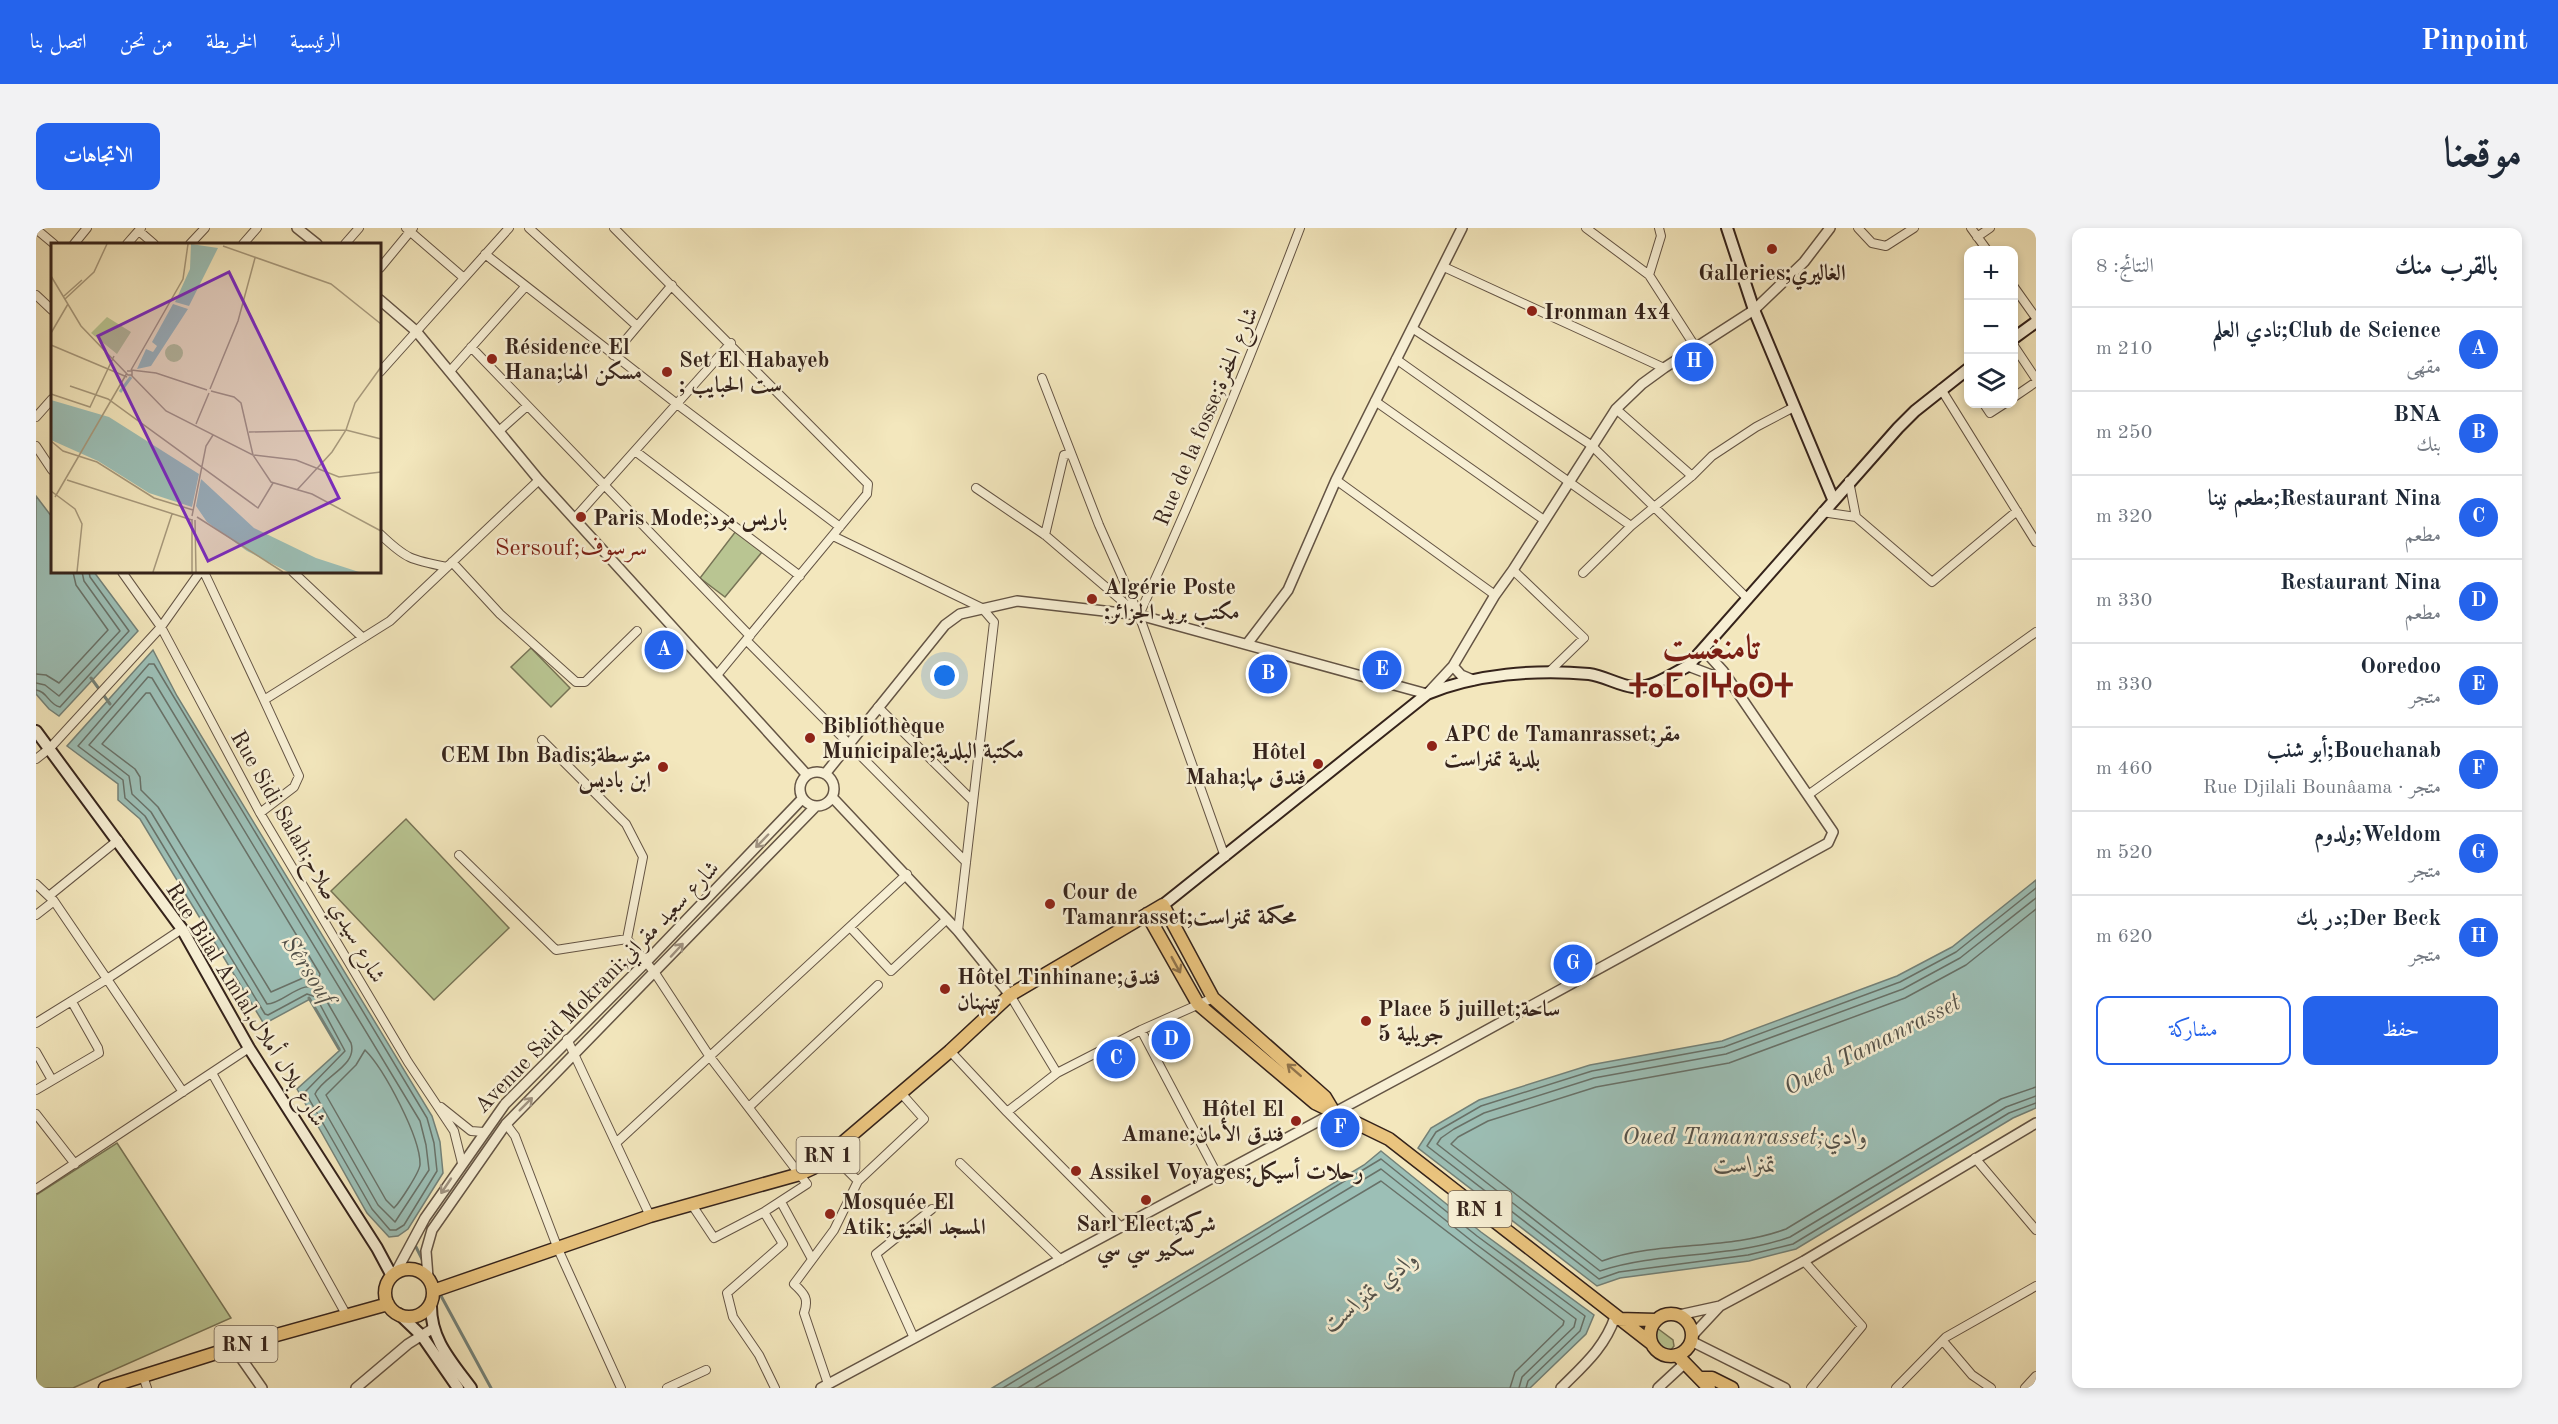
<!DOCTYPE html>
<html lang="ar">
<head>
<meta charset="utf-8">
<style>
	:root { --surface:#fff; --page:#f2f2f3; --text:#1f2937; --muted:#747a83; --line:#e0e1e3; --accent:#2563eb }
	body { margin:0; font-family:"Old Standard TT",Amiri,"Noto Sans Tifinagh",serif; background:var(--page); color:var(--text); direction:rtl }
	.controls { position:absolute; right:18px; top:18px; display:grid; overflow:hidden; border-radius:12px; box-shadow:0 3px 9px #0003 }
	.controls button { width:54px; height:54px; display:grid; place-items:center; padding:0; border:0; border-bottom:2px solid var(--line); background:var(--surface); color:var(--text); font:30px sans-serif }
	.you { position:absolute; left:909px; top:448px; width:21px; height:21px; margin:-15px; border:4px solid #fff; border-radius:50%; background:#1a73e8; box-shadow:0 0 0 9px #1a73e833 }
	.badge { display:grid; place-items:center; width:39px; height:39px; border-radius:50%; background:var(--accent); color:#fff; font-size:20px; font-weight:700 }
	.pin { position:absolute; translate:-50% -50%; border:3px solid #fff; box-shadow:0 2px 6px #0006 }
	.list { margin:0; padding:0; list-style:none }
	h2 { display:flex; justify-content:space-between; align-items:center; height:78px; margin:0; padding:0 24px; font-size:26px }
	h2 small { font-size:20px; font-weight:400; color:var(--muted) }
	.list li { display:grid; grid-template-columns:39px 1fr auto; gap:18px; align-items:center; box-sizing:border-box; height:84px; padding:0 24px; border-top:2px solid var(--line) }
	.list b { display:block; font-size:22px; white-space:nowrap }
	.list p { margin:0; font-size:20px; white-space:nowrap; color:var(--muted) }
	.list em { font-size:20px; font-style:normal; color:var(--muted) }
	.actions { display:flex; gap:12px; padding:18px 24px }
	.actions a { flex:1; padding:14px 0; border:2px solid var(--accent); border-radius:12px; text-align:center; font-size:21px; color:var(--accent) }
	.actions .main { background:var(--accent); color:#fff }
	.icon { flex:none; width:33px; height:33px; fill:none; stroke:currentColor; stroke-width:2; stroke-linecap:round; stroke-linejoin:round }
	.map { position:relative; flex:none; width:2000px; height:1160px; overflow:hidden; direction:ltr; border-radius:12px }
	header { display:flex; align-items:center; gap:36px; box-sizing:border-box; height:84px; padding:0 30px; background:var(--accent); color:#fff }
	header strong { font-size:28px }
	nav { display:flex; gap:33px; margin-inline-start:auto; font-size:21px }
	.intro { display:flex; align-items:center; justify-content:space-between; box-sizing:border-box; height:144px; padding:0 36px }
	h1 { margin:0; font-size:42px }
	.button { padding:15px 27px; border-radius:12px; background:var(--accent); color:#fff; font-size:21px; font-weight:700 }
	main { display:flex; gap:36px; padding:0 36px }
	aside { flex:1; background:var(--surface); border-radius:12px; box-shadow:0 3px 9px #0003 }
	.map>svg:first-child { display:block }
	.green { fill:#b9c592; stroke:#777456; stroke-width:1.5 }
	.water { fill:#9cbfb6; stroke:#738178; stroke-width:1.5 }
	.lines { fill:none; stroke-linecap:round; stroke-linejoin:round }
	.shore { stroke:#687168; stroke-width:1.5 }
	.stream { stroke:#738178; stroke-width:3 }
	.minor-casing { stroke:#645444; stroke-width:10 }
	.tertiary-casing { stroke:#645444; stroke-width:12 }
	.secondary-casing { stroke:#35231b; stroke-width:14 }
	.primary-casing { stroke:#35231b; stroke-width:15 }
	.minor { stroke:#f7efd4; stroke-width:8 }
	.tertiary { stroke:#f7efd4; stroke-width:9 }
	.secondary { stroke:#f7efd4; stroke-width:10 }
	.primary { stroke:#eac47e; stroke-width:12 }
	.oneway { stroke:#a09381 }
	.oneway2 { stroke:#90744c }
	.poi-dot { fill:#8f2418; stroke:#f7efd4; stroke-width:2 }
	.labels { text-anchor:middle; stroke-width:5; stroke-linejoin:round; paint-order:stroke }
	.shield { fill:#f7efd4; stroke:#6f6052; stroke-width:1.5 }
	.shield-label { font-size:21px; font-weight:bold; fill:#35231b }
	.poi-label { font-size:22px; font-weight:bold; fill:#35231b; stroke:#f7efd4; text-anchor:start }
	.street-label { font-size:22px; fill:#35231b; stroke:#f7efd4 }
	.neighbourhood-label { font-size:24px; fill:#7a1f14; stroke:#f7efd4 }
	.water-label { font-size:24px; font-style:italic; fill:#54524a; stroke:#f7efd4 }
	.town-label { font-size:34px; font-weight:bold; fill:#7a1f14; stroke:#f7efd4 }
	.inset-river { fill:none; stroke:#9cbfb6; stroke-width:3 }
	.inset-road { fill:none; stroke:#a7997c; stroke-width:1.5 }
	.view { fill:#7b2cbf; fill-opacity:0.15; stroke:#7b2cbf; stroke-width:3 }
	.inset-edge { fill:none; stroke:#35231b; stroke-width:3 }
</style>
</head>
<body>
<header>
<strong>Pinpoint</strong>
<nav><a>الرئيسية</a><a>الخريطة</a><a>من نحن</a><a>اتصل بنا</a></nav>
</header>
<div class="intro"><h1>موقعنا</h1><a class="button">الاتجاهات</a></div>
<main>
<aside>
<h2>بالقرب منك<small>النتائج: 8</small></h2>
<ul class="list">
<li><span class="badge">A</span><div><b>Club de Science;نادي العلم</b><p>مقهى</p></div><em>210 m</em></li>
<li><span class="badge">B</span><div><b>BNA</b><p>بنك</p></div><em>250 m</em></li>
<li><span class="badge">C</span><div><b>Restaurant Nina;مطعم نينا</b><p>مطعم</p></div><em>320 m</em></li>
<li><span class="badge">D</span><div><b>Restaurant Nina</b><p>مطعم</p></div><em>330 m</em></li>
<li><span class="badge">E</span><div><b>Ooredoo</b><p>متجر</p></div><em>330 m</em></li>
<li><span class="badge">F</span><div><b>Bouchanab;أبو شنب</b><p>متجر · Rue Djilali Bounâama</p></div><em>460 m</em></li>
<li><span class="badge">G</span><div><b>Weldom;ولدوم</b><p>متجر</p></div><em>520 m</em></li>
<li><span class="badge">H</span><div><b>Der Beck;در بك</b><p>متجر</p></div><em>620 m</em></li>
</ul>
<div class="actions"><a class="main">حفظ</a><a>مشاركة</a></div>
</aside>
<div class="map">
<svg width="2000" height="1160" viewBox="0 0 2000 1160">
	<rect width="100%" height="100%" fill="#f3e7bd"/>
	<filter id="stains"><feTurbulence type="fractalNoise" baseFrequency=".00333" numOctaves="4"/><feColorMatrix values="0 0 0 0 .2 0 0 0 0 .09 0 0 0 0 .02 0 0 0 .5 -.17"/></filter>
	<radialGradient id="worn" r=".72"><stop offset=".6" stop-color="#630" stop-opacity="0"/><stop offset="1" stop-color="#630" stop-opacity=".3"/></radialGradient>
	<!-- green -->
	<path class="green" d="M700,303L726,324L689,369L664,350Z
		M495,420L534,460L515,479L475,439Z
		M370,591L473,700L398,772L295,663Z
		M81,915L195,1090L37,1160H0V967Z
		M1617,1097L1637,1112L1638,1118L1634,1123L1627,1124L1610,1111L1607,1102L1611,1098Z"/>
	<!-- water -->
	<path class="water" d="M0,268L16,289V344H58L102,403L23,488L13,481L0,466Z
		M117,422L141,468L396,888L404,914L407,945L372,1001L362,1008L353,1009L331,985L261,861L304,822L274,771L228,796L104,591L82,572V556L31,518Z
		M2000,652V880L1977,890L1760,1021L1713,1033L1584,1050L1561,1058L1382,920L1395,900L1443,872L1554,837L1686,813L1861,748L1916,719Z
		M1345,923L1445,1004L1558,1087L1550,1106L1494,1160H956L1328,937Z"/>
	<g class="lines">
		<!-- shore -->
		<path class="shore" d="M113,436H118L391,890L398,915L401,943L368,997L360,1002H354L336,981L269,864L309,823L280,769L271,766L232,787L229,786L109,588L89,570L87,552L42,518Z
			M0,446L10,447L23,455L72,402L40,357L37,344
			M112,449L116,450L384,893L390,917L393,942L359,994L342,977L279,866C287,848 322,838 315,815L286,765C268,746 249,776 231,776L115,584L96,566L93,548L53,517Z
			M0,455L9,457L23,468L84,403L48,353L46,344
			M0,462C11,463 13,477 24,479L93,403L54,349L53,344
			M110,465H114L284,746L283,750H267L235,764L122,579L105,562L104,549L99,541L66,516Z
			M2000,660L1920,724L1864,754L1688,819L1556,843L1445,878L1400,904L1391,918L1563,1051L1583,1044L1712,1027L1757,1016L1973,885L2000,875
			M2000,670L1924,730L1867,761L1690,826L1558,850L1448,885L1418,901L1405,910L1401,916L1564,1043C1625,1023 1693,1031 1754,1009L1970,879L2000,868
			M2000,681L1930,737L1869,770L1693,835L1560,859L1452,893L1422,909L1415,916L1566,1033C1625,1012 1691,1023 1750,1001L1965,871L2000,859
			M329,822C348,841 385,910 384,937C383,945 364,974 358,980L350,972L290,867L320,837Z
			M967,1160L1345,931L1441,1008L1549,1088L1544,1103L1492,1153L1490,1160
			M982,1160L1345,941L1437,1014L1540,1091L1538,1099L1486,1149L1483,1160
			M999,1160L1345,953L1528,1093L1527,1097L1479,1144L1474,1160"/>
		<!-- stream -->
		<path class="stream" d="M55,450L74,476
			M273,770L303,821
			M378,1015L387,1033
			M394,1047L401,1060
			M404,1066L455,1160"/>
		<defs>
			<path id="minor" d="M370,0L428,50
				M493,0L601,98
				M578,0L832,256L831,266L682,446
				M1550,0L1613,47
				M1623,0L1625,8L1613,47L1660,120
				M1822,0L1836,15L1850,18L1878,0
				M1935,0L1951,22
				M0,1L18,16
				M103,3L118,16
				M1941,9L1954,0
				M38,16L51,0
				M91,16L105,0
				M154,16L169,0
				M207,16L221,0
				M309,16L323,0
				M449,26L641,176L804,299
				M1408,39L1628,140
				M344,40L377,0
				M1978,59L2000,90
				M0,67L16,82
				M1376,100L1555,217L1712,371
				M1978,118L2000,151
				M435,119L714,408
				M577,127L636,57
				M1360,131L1595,298
				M415,142L489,59
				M344,144L473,0
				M1006,150L1063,297L1103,387L1189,629
				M1905,161L2000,314
				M1978,169L2000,154
				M1339,173L1508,292
				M1948,176L1954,185L1968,176
				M1580,181L1656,248
				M0,189L16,171
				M463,203L491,178
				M0,218L16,242
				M599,223L764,348
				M1300,252L1459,367
				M1813,253L1820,289L1896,354L1981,283
				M940,260L1009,307L1099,384
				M1786,284L1820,289
				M538,291L695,115
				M344,306C370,331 375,332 411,339
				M1009,307L1028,227L1035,226
				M797,308L946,380L958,394L922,703
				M416,334L464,386L540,454H549L601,403
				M1477,342L1548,410L1513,444
				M86,344L125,399L164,344
				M168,344L228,472L354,393L503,252
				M257,344L327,410
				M1547,345L1595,298L1656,248L1676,228L1720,199L1758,179
				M1103,387C1161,260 1214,131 1264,0
				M710,412L930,634
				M842,479L937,573
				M506,512L590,596L607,629L591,711
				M0,531L14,520L125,399L224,585L372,834L418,903L426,935
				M1772,567L2000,404
				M224,585L258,559L263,548L228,472
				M423,627L520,722L591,711
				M0,656L18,673L71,751L0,795
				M13,668L82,612
				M0,687L18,673
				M814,699L855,743L911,691
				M146,701L71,751L147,864
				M591,711L619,745L674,829L771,956L728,984L678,1010L656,977
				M974,767L1021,845L1105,802L1177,770
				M1105,802L1181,946
				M531,811L614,988
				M914,823L971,884L1021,845
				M0,824L16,852
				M176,845L311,1088
				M0,862L63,825L62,820L36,774
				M405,879L435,903L448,904
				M713,879L842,757
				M971,884L1086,1000
				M0,886L39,936
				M470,896L479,908L522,1021L585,1160
				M580,915L871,646
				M1939,930L2000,1002
				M924,935L1025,1032
				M822,953L888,891L865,865
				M0,961L213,820
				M745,974L776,1031
				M728,984L747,1016L691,1065L697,1089L723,1127L739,1160
				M1768,1033L1826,1098L1775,1160
				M878,1110L840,1026L896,981
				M1907,1113L1936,1147L1955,1160
				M107,1148L111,1160
				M792,1156L768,1085C773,1071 769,1066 758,1056L798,1002L822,953L794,925
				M631,1160L670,1142
				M1860,1160L1910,1109L2000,1058
				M1989,1160L2000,1148"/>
			<path id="tertiary" d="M261,0L281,16
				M344,72L380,103L503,252L771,547
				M1211,416L1252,362L1300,252L1426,0
				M1417,438L1425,447L1437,452
				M1652,438L1694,454
				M764 561a17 17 0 1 1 34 0a17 17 0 1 1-34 0Z
				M789,546L909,397L924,386L981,373L1103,387L1391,466L1417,438L1459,367L1477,342L1580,181L1606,156L1628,140L1718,82L1768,34L1794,0
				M797,570L922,703L974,767
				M360,1044L389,990L469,876L610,734L766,571
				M392,1049L390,1023L396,1002L470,896L779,579
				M1643,1087L1684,1078L1768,1033L2000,895
				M1656,1108L1684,1078
				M1655,1113L1749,1160
				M198,1120L226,1160
				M320,1160L372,1116L396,1101
				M785,1160L1400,830L1792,615L1797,604L1687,443L1668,422
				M1525,1160C1548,1137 1569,1119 1579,1089
				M1622,1160L1648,1136"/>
			<path id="secondary" d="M1691,0L1718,82L1797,271
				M1978,110L2000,94
				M0,503L146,701L213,820L341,1020L356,1048
				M1127,677L1391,466C1439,446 1501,441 1553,446C1568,448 1582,457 1597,459C1616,461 1636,446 1652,438L1862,200L1879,183L1932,141
				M395,1076C394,1111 415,1133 435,1160
				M363,1086L386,1108L422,1160"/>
			<path id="primary" d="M1111,686L1162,776L1279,875L1353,911L1615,1115
				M349 1065a24 24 0 1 1 48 0a24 24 0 1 1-48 0Z
				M397,1063L614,988L764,946L777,940L914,823L974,767L1127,677L1177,770L1289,869L1298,884
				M1614 1107a21 21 0 1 1 42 0a21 21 0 1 1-42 0Z
				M1582,1091L1620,1092
				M1641,1127L1673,1160
				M1665,1150H1676L1696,1160
				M69,1160L215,1114L352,1076"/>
		</defs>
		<!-- minor casing -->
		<use href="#minor" class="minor-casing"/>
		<!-- tertiary casing -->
		<use href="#tertiary" class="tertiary-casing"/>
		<!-- secondary casing -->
		<use href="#secondary" class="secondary-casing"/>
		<!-- primary casing -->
		<use href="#primary" class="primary-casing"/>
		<!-- minor -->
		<use href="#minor" class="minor"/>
		<!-- tertiary -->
		<use href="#tertiary" class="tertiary"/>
		<!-- secondary -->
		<use href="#secondary" class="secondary"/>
		<!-- primary -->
		<use href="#primary" class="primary"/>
	</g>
	<!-- one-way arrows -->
	<defs><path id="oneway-shaft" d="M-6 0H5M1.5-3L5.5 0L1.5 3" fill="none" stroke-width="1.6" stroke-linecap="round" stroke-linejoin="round" transform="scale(1.5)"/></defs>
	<g class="oneway">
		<use href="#oneway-shaft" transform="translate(726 613) rotate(134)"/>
		<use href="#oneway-shaft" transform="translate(641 722) rotate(-47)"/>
		<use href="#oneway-shaft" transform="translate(490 876) rotate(-45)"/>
		<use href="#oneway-shaft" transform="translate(410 958) rotate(124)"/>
	</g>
	<g class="oneway2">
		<use href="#oneway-shaft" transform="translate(1140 737) rotate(61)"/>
		<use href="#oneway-shaft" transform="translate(1258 842) rotate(-139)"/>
	</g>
	<!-- markers -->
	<g class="poi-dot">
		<circle cx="1736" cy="21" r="6"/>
		<circle cx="1496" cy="83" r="6"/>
		<circle cx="456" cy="131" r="6"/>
		<circle cx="631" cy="144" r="6"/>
		<circle cx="545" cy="289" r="6"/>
		<circle cx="1056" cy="371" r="6"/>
		<circle cx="774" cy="510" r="6"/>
		<circle cx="1396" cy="518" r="6"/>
		<circle cx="1282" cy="536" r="6"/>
		<circle cx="627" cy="539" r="6"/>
		<circle cx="1014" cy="676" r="6"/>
		<circle cx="909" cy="761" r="6"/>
		<circle cx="1330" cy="793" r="6"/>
		<circle cx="1260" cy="893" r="6"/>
		<circle cx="1040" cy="943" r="6"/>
		<circle cx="1110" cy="972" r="6"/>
		<circle cx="794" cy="986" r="6"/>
	</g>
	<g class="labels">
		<!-- shield labels -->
		<g class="shield">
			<rect x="760.5" y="909" width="63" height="36" rx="4.5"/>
			<rect x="1412.5" y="963" width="63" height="36" rx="4.5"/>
			<rect x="178.5" y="1098" width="63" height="36" rx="4.5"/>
		</g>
		<g class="shield-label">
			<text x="792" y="934">RN 1</text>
			<text x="1444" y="988">RN 1</text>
			<text x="210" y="1123">RN 1</text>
		</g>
		<!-- poi labels -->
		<g class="poi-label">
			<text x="1736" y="52" text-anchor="middle">Galleries;الغاليري</text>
			<text x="1508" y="91">Ironman 4x4</text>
			<text x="468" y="126">Résidence El<tspan x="468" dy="25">Hana;مسكن الهنا</tspan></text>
			<text x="643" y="139">Set El Habayeb<tspan x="643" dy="25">; ست الحبايب</tspan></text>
			<text x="557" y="297">Paris Mode;باريس مود</text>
			<text x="1068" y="366">Algérie Poste<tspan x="1068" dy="25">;مكتب بريد الجزائر</tspan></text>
			<text x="786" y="505">Bibliothèque<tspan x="786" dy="25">Municipale;مكتبة البلدية</tspan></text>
			<text x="1408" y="513">APC de Tamanrasset;مقر<tspan x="1408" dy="25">بلدية تمنراست</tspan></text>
			<text x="1270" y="531" text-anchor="end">Hôtel<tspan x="1270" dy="25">Maha;فندق مها</tspan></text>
			<text x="615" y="534" text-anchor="end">CEM Ibn Badis;متوسطة<tspan x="615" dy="25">ابن باديس</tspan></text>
			<text x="1026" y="671">Cour de<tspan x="1026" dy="25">Tamanrasset;محكمة تمنراست</tspan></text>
			<text x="921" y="756">Hôtel Tinhinane;فندق<tspan x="921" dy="25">تينهنان</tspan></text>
			<text x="1342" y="788">Place 5 juillet;ساحة<tspan x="1342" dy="25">5 جويلية</tspan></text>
			<text x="1248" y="888" text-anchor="end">Hôtel El<tspan x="1248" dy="25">Amane;فندق الأمان</tspan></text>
			<text x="1052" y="951">Assikel Voyages;رحلات أسيكل</text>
			<text x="806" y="981">Mosquée El<tspan x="806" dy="25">Atik;المسجد العتيق</tspan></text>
			<text x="1110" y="1003" text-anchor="middle">Sarl Elect;شركة<tspan x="1110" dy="25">سكيو سي سي</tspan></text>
		</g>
		<!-- street labels -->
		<g class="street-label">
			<text transform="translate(1169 188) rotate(-67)" y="8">Rue de la fosse;شارع الحفرة</text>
			<text transform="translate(273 628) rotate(60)" y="8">Rue Sidi Salah;شارع سيدي صلاح</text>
			<text transform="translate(560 758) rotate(-46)" y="8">Avenue Said Mokrani;شارع سعيد مقراني</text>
			<text transform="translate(211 776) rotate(58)" y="8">Rue Bilal Amlal,شارع بلال أملال</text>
		</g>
		<!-- neighbourhood labels -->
		<g class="neighbourhood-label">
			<text x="535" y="327">Sersouf;سرسوف</text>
		</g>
		<!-- water labels -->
		<g class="water-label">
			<text transform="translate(273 742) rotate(57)" y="8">Sêrsouf</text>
			<text transform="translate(1836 816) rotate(-27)" y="8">Oued Tamanrasset</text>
			<text x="1709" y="916">Oued Tamanrasset;وادي<tspan x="1709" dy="28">تمنراست</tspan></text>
			<text transform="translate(1334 1063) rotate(-39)" y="8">وادي تمنراست</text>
		</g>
		<!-- town labels -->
		<g class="town-label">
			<text x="1675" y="430">تامنغست<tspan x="1675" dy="39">ⵜⴰⵎⴰⵏⵖⴰⵙⵜ</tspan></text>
		</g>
	</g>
	<!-- overview -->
	<g transform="translate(15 15)">
		<rect width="330" height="330" fill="#f3e7bd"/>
		<path d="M56,74L80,89L66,111L40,90ZM114 110a9 9 0 1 1 18 0a9 9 0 1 1-18 0Z" fill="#b9c592"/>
		<path d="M140,1L167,5L138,63L124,59L139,26ZM122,61L137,66L100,123L86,126L95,106L102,109L106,103L101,99ZM0,157L58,174L148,231L141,264L98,250L47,218L0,197ZM150,236L203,285L265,315L308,329H237L196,308L156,279L145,263Z" fill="#9cbfb6"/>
		<path class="inset-river" d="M69,149L80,134"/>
		<path class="inset-road" d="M172,3L280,41L330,81M0,33L30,83L77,132H81V128H76M13,53L31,37M14,56L43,29L56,1M0,90L17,61M0,102L76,134M80,127L105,130L156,147M80,127L132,36L137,1M80,132L115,168L202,212L220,239L261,251L330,288M19,143L57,156L207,265L222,240M159,146L187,78L204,15M160,148L183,154L190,160L202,212L245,217L288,234L330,229M0,151L39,164L63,113M145,181L158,150M198,189L295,187L330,196M0,198L12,208L46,219L103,255L142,267M16,237L141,277M246,247L281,209L295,187L304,160L330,124M0,248L24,266L31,281L26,329M4,254L76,130M141,273L155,203L162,192M146,274L232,329M141,276V329M144,277L145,329M102,329L121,271"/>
		<path class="view" d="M178,29L288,255L157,318L47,93Z"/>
		<rect width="330" height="330" class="inset-edge"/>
	</g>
	<rect width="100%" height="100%" filter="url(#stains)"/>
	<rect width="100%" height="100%" fill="url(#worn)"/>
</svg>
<div class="controls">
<button>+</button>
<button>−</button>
<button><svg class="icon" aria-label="layers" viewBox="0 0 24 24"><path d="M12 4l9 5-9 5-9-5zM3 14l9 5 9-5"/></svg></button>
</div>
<div class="you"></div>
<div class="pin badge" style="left:628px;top:422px">A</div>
<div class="pin badge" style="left:1232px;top:446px">B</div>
<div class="pin badge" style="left:1080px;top:831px">C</div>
<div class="pin badge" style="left:1135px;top:812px">D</div>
<div class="pin badge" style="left:1346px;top:442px">E</div>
<div class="pin badge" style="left:1304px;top:900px">F</div>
<div class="pin badge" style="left:1537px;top:736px">G</div>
<div class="pin badge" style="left:1658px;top:134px">H</div>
</div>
</main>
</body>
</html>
